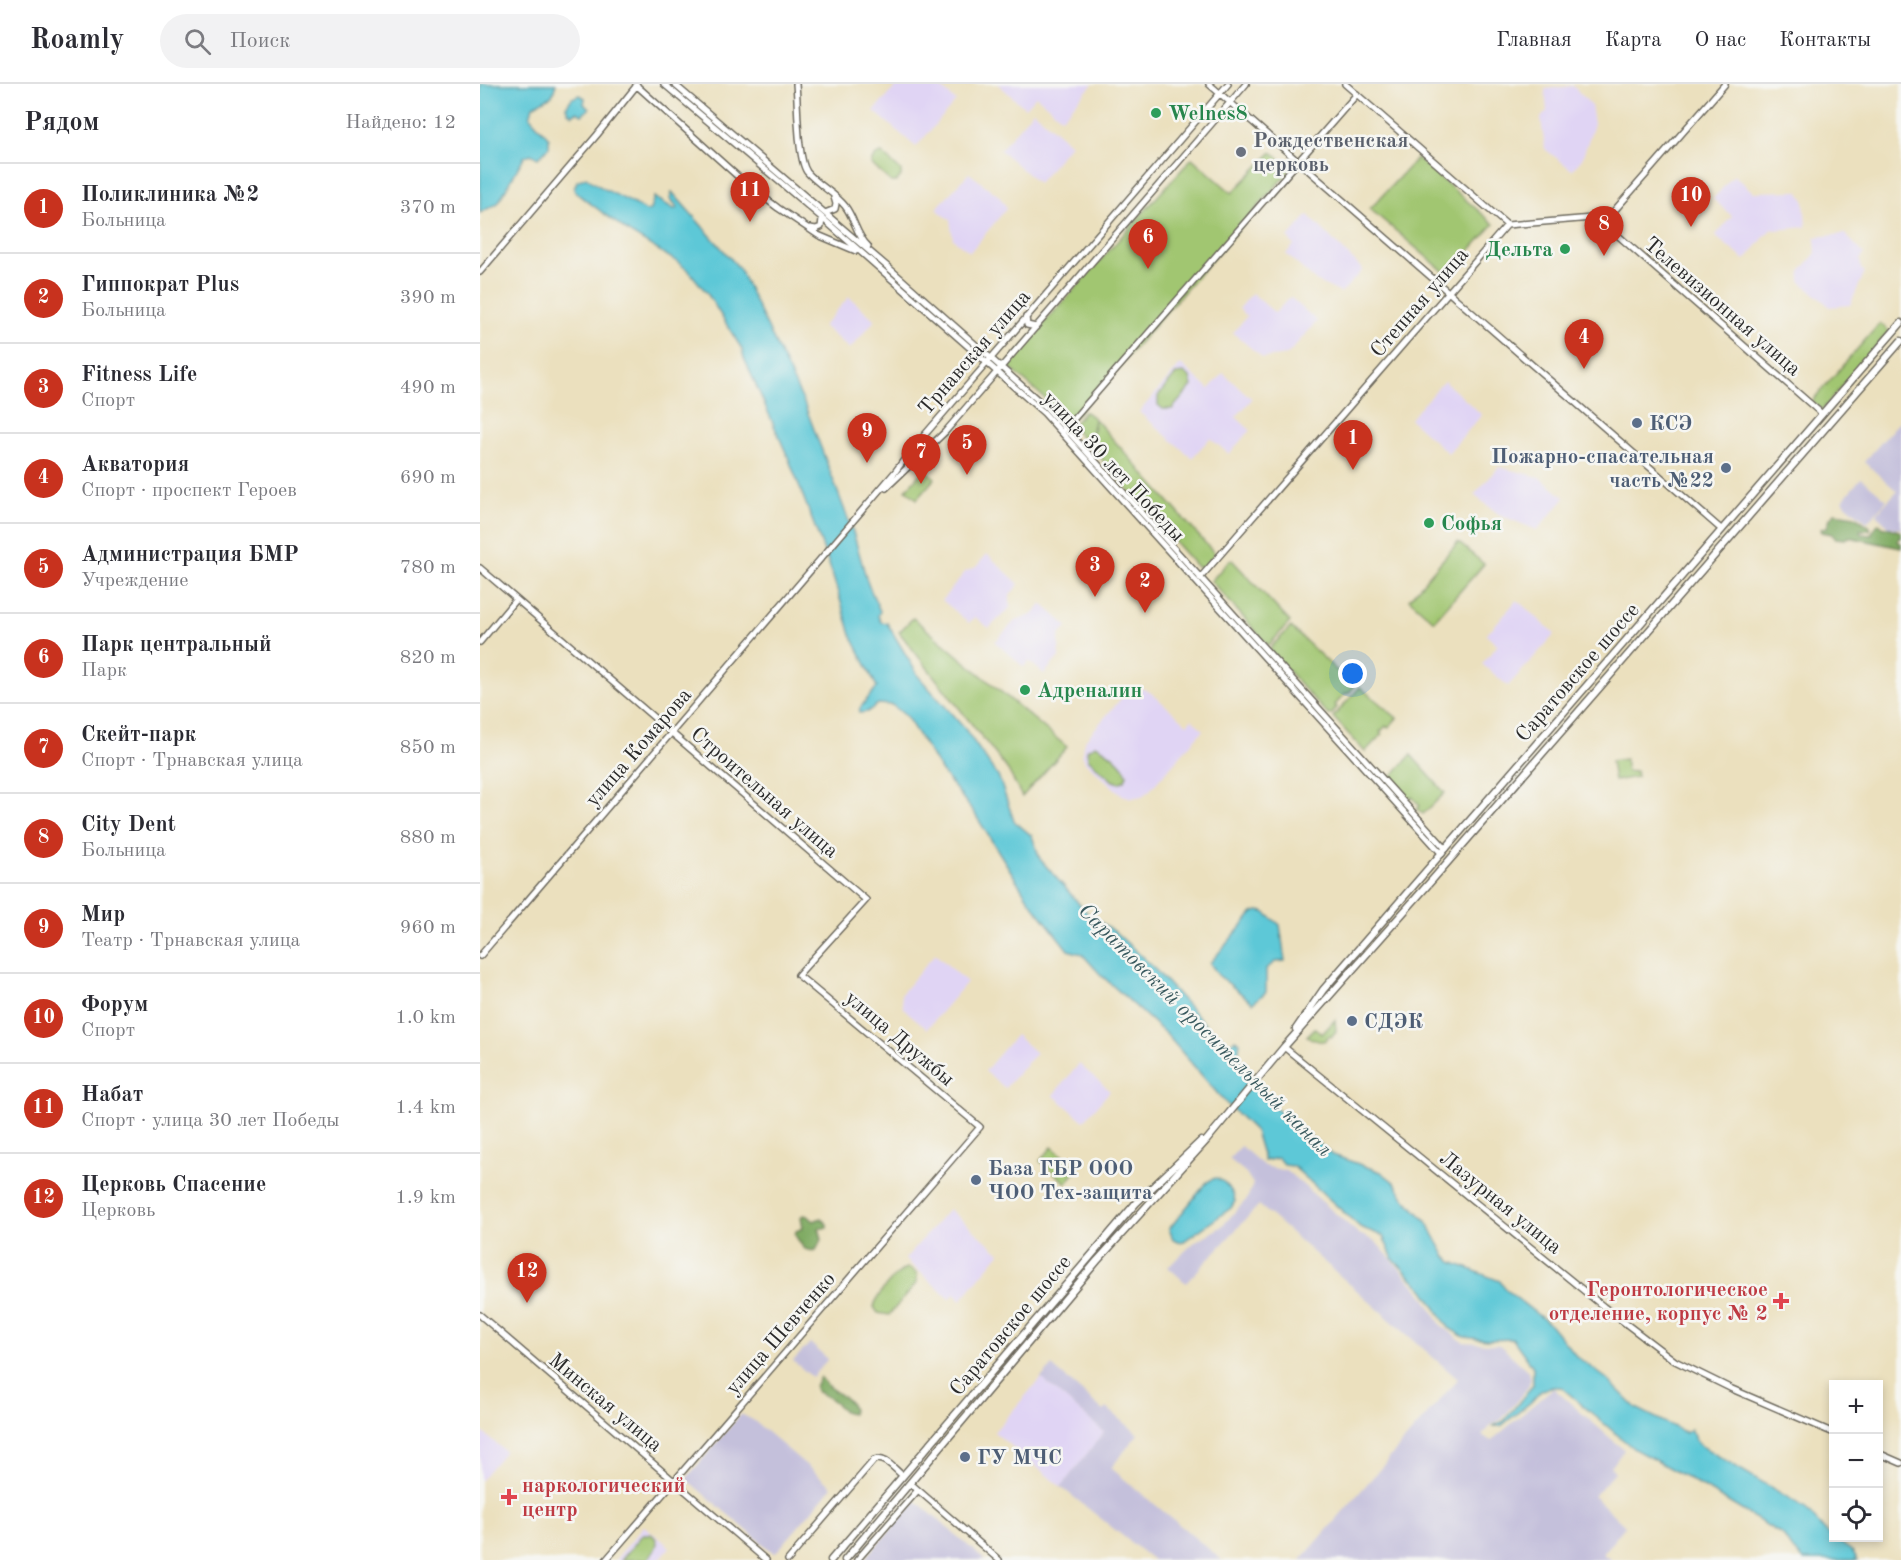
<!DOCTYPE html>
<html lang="ru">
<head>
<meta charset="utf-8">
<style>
	:root { --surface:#fff; --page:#f2f2f3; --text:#2b2b33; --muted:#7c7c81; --line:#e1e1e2; --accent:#c8321e }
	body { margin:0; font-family:"Old Standard TT",serif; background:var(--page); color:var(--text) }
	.controls { position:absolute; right:18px; bottom:18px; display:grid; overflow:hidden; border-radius:0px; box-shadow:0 3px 9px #0003 }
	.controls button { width:54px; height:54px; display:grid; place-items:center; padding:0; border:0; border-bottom:2px solid var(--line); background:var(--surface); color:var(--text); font:30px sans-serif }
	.you { position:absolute; left:873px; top:590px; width:21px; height:21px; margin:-15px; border:4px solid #fff; border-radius:50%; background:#1a73e8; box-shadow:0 0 0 9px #1a73e833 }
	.badge { display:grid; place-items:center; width:39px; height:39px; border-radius:50%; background:var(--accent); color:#fff; font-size:20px; font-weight:700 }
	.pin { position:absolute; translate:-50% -50px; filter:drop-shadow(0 2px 3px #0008) }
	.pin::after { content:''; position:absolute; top:32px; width:21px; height:18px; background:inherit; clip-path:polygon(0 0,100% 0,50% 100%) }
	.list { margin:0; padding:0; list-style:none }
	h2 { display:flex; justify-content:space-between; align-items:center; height:78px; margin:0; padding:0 24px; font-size:26px }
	h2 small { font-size:20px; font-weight:400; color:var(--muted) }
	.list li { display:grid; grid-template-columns:39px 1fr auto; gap:18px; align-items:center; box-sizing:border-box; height:90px; padding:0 24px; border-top:2px solid var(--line) }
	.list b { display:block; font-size:22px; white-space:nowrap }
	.list p { margin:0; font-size:20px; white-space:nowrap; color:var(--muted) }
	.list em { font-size:20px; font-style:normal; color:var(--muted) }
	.icon { flex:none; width:33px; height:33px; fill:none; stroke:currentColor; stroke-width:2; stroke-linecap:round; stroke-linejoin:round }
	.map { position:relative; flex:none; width:1421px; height:1476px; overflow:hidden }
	header { display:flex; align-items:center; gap:36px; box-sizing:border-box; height:84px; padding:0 30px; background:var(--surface); border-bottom:2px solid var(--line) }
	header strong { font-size:28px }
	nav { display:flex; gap:33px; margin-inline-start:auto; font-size:21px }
	.search { width:420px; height:54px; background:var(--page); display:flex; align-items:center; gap:15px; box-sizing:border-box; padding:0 21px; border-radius:33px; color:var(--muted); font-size:22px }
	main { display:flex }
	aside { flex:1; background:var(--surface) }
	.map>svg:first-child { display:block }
	.built { fill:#e0d4f4 }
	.industrial { fill:#c4c0db }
	.green { fill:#a1c671; stroke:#66784e; stroke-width:1.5 }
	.forest { fill:#80ab63; stroke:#566b47; stroke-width:1.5 }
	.water { fill:#5dc8d7; stroke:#447a81; stroke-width:1.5 }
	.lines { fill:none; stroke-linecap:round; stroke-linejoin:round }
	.secondary-casing { stroke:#6e6a5e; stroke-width:8 }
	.primary-casing { stroke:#6e6a5e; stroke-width:9 }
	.secondary { stroke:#fff; stroke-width:5 }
	.primary { stroke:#fff; stroke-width:6 }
	.leisure-dot { fill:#2e9e5b; stroke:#f6f6f2; stroke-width:2 }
	.worship-dot { fill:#6b7280; stroke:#f6f6f2; stroke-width:2 }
	.service-dot { fill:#5c6f8a; stroke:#f6f6f2; stroke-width:2 }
	.health-dot { fill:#e0444e; stroke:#f6f6f2; stroke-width:2 }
	.labels { text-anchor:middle; stroke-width:5; stroke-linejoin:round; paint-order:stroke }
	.leisure-label { font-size:21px; font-weight:bold; fill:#27864d; stroke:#f6f6f2; text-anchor:start }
	.worship-label { font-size:21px; font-weight:bold; fill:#5b616d; stroke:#f6f6f2; text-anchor:start }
	.street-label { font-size:21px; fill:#2b2b2b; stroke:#f6f6f2 }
	.service-label { font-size:21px; font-weight:bold; fill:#4e5e75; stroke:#f6f6f2; text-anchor:start }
	.health-label { font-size:21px; font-weight:bold; fill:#be3a42; stroke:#f6f6f2; text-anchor:end }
	.water-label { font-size:22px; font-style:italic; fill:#3a5a5f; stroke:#f6f6f2 }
</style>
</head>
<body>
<header>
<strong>Roamly</strong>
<div class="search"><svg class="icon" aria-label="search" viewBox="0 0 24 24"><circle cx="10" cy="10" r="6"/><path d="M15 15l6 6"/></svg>Поиск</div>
<nav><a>Главная</a><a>Карта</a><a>О нас</a><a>Контакты</a></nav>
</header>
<main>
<aside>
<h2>Рядом<small>Найдено: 12</small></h2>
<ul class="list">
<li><span class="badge">1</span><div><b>Поликлиника №2</b><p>Больница</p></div><em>370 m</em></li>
<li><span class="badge">2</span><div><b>Гиппократ Plus</b><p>Больница</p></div><em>390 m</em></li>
<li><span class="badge">3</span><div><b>Fitness Life</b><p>Спорт</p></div><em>490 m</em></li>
<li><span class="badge">4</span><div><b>Акватория</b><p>Спорт · проспект Героев</p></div><em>690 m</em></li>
<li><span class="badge">5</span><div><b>Администрация БМР</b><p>Учреждение</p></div><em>780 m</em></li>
<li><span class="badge">6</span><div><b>Парк центральный</b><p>Парк</p></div><em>820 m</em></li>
<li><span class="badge">7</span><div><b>Скейт-парк</b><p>Спорт · Трнавская улица</p></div><em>850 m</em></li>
<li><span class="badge">8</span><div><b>City Dent</b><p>Больница</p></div><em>880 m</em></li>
<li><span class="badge">9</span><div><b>Мир</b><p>Театр · Трнавская улица</p></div><em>960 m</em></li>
<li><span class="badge">10</span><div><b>Форум</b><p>Спорт</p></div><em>1.0 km</em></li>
<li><span class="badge">11</span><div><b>Набат</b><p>Спорт · улица 30 лет Победы</p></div><em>1.4 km</em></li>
<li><span class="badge">12</span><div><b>Церковь Спасение</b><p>Церковь</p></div><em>1.9 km</em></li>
</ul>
</aside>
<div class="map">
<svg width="1421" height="1476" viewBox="0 0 1421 1476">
	<rect width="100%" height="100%" fill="#f6f6f2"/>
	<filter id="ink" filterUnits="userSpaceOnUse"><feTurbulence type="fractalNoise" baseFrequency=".0167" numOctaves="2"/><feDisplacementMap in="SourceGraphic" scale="12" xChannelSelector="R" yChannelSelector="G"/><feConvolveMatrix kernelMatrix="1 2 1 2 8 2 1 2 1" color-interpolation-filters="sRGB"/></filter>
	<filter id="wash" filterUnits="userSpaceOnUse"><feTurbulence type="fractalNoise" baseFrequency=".008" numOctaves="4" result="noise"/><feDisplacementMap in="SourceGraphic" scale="24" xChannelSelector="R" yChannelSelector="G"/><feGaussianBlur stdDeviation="1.35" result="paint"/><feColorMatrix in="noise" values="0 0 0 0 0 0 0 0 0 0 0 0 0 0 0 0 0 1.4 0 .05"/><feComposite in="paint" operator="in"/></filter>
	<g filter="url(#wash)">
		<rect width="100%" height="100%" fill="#ebe0be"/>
		<!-- built -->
		<path class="built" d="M418,0H457L476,17L436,63L394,27Z
			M518,0H613L582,34L556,12L545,24Z
			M1093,2L1111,21L1114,40L1102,75L1092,86L1065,65L1061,34L1067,27L1065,5Z
			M553,27L591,60L558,99L520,66Z
			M489,89L519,112L527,124L490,168L473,155L470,136L456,125Z
			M1254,91L1273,108L1318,107L1324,116L1326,143L1295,146L1292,144L1265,176L1235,152L1252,132L1233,115Z
			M828,131L883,186L861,209L836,197L806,170L814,161L808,154Z
			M1365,150L1384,170L1380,176L1381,185L1385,188L1370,221L1350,223L1320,197V188L1336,169L1335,153Z
			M772,209L795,229L810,213L837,237L807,271L783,274L753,249L767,232L759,225Z
			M369,213L395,236L370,265L343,242Z
			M701,280L729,305L743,289L772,315L756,333L770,346L749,370L730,354L712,374L659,328Z
			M964,297L1002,331L968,369L930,335Z
			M1019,383L1059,393L1085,414L1057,446L1020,431L994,411Z
			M507,470L539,500L530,511V524L509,544L495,533L489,539L462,516L485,488L496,483Z
			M1037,516L1075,550L1028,602L1002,580L1018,561L1006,551Z
			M562,520L587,542L579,552V573L564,590L549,577L544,583L515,558L535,537L552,531Z
			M652,604H661L670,608L707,640L712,635L723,646L670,706L662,712L652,714L642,711L605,678L602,670L603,661L606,655L645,610Z
			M455,870L487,898L447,945L423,924L421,910Z
			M536,951L556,969L525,1004L505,987Z
			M599,980L630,1007L604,1037L573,1011Z
			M469,1125L520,1169L481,1216L474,1210L470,1215L425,1175Z
			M561,1294L624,1348L581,1403L514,1348Z
			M0,1346L25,1367L0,1397Z
			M164,1442L190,1463L179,1476H135Z"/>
		<!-- industrial -->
		<path class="industrial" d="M1421,336V445L1410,443L1396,430L1417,407L1384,378Z
			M1381,394L1407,416L1387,438L1362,417Z
			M761,1062L784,1082L807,1087L879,1150L895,1157L943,1211L961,1241L983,1258L1020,1261L1047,1286L1051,1294L1048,1303L1022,1335L1011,1341L1002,1351L1011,1357L1073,1304L1144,1366L1131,1383L1135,1388L1114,1412L1145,1442L1123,1470L1131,1476H821L978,1295L779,1121L706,1199L688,1183L716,1157L741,1143L767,1115L773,1100L766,1089L749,1075Z
			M330,1259L348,1275L332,1293L313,1277Z
			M572,1282L624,1327L627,1324L658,1350L631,1384L742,1476H673L581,1403L624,1348L561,1294Z
			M261,1330L273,1336L352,1403L295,1470L206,1395Z
			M436,1417L505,1476H384Z"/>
		<!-- green -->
		<path class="green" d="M792,68L811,85L592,336L586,337L569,318L530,284V277L712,74L752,109Z
			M402,69L421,87V92L416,98H411L391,80C392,74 395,70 402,69Z
			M937,74L1014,140L968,191L890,125Z
			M1400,239L1409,247L1342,326L1332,317Z
			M704,289L710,293L712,302L692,325H683L678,321V312L696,290Z
			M604,328H606L614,334L609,362L594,345V339Z
			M615,335L735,470L723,483H717L622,376V372L611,358Z
			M444,385L455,394L437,415L426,406Z
			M978,458L1004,480L954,537L929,515Z
			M752,476L810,538L790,560L788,561L731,497L749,477Z
			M433,534L587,663L542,713L528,686L419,548Z
			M811,543L874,603L868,610L866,609L855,621L857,623L852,630L848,631L790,567L791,563Z
			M880,603L917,634L908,644L906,642L900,648L902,650L885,668L853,633Z
			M615,661C626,665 643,679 647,690L645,696L639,699L633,697L608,675L607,666Z
			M931,671L965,709L943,730L937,725L940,722L932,713L927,716L909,695Z
			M1145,675L1147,688L1156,687L1157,693L1134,697L1131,677Z
			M855,936L856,947L851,953L849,952L847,953L848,955C841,960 833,956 827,952L835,944L842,950Z
			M572,1063L598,1085L586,1099L560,1077Z
			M427,1184L431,1185L437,1190V1198L435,1201L409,1231L398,1229L394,1223C397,1210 415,1189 427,1184Z
			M163,1450H171C183,1458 174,1467 167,1476H141Z"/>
		<!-- forest -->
		<path class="forest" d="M1355,429L1375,432L1390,443V446H1380L1381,450L1391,451L1396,441L1399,440L1404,444L1408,443L1421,448V454H1419L1418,458L1421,459V464L1369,453L1365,455L1355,454L1352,450L1342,448L1341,445L1347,443L1350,434Z
			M323,1131L328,1132L334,1137L341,1134L347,1140V1144H339L342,1155L336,1166C323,1169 322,1161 315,1151L316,1147L323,1144L321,1133Z
			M340,1293L349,1303L370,1318L373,1326L372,1330L366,1329L351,1315L336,1307L335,1302Z"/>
		<!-- water -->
		<path class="water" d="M0,0H76L72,12L53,22L50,33L69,54V63L58,74L51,70L44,73L18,119L0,129Z
			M100,11L105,14L104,20L109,25L102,31L97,28L92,31L88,28L86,23L92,14Z
			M106,93C124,108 147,114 166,127L170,126L174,113L194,125L198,124L190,114L192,108L259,184L324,319L373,448L388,500L400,527L398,532L401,538L407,539L439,593L485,645L519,694L534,737L552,752L560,775L608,830L634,847L671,881L734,950L742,953L746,963L755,956L760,958L758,973L795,1024L853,1071L901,1088L915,1099L924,1114L946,1137L966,1173L972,1178L1020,1197L1026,1206L1071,1241L1096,1272L1127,1295L1156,1324L1206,1349L1210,1345L1218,1360L1324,1423L1347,1449L1373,1468L1378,1476H1324L1312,1465L1303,1451L1215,1398L1154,1365L1081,1303H1070L1061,1307L1051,1318L1021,1342H1013L1024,1337L1053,1301V1283L1033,1255L1007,1256L984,1253L969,1244L944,1206L913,1175L903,1152L880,1143L813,1082L804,1081L798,1074L784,1077L775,1047L744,1017L687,951L621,891L602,870L588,866L549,816L493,727L463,689L426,632L412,621L398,620L387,628L379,629L380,624L397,603L372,553L348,477L308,373L264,274L262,265L227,209L209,187L196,177L150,149L95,108L94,105L97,97Z
			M778,827L784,828L800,841L805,877L795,878L786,885V908L773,919L738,891L730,879L773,829Z
			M735,1094C745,1096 753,1107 755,1117L751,1124L704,1157L700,1158L693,1155L689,1145L727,1098Z"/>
	</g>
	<g filter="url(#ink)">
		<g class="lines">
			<defs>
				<path id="secondary" d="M184,0L341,133L564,329L962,770
					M194,0L409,184L567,324L966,765
					M316,0C318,19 317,74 327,88C338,101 355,109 365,122C375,135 376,151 388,162
					M729,0L1242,446
					M865,0L1027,141
					M156,1L264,98L298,124L338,151L376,167
					M345,129L355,125L356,120L354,113
					M1114,134L1126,141L1342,330
					M330,144L336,145L341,143L342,135
					M0,188L117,51L157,1
					M546,233L547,241L556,243
					M584,346L877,10
					M406,404L465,348L766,0
					M0,484L386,816L318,891L500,1043L126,1476
					M720,494L1027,141L1112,134L1134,127L1245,0
					M0,558L36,515
					M0,872L415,388L429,369L748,0
					M804,963L1124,1223L1195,1277L1252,1305L1354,1349
					M0,1231L286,1476
					M1398,1369L1421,1379
					M430,1399L519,1476
					M308,1476L394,1376C406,1372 414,1385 423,1392
					M377,1476L438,1406"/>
				<path id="primary" d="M816,945L843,906L1421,239
					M351,1476L656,1119L721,1057
					M365,1476L617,1177L726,1057L804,963L953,795L1421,257"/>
			</defs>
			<!-- secondary casing -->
			<use href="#secondary" class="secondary-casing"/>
			<!-- primary casing -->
			<use href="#primary" class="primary-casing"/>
			<!-- secondary -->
			<use href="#secondary" class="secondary"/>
			<!-- primary -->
			<use href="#primary" class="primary"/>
		</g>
	</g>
	<!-- markers -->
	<g class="leisure-dot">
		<circle cx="676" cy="29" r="6"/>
		<circle cx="1085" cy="165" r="6"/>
		<circle cx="949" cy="439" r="6"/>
		<circle cx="545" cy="606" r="6"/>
	</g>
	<circle class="worship-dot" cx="761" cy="68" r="6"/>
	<g class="service-dot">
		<circle cx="1157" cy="339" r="6"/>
		<circle cx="1246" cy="384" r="6"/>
		<circle cx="872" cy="937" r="6"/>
		<circle cx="496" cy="1096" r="6"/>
		<circle cx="485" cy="1373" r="6"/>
	</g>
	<g class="health-dot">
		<path d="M1298 1208h6v6h6v6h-6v6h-6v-6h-6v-6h6z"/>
		<path d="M26 1404h6v6h6v6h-6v6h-6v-6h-6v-6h6z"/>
	</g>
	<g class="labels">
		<!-- leisure labels -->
		<g class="leisure-label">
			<text x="688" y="36">Welnes8</text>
			<text x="1073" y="172" text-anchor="end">Дельта</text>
			<text x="961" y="446">Софья</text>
			<text x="557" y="613">Адреналин</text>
		</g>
		<!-- worship labels -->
		<g class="worship-label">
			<text x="773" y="63">Рождественская<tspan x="773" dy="24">церковь</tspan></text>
		</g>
		<!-- street labels -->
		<g class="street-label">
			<text transform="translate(939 218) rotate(-49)" y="7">Степная улица</text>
			<text transform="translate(1243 222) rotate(41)" y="7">Телевизионная улица</text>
			<text transform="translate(494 268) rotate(-49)" y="7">Трнавская улица</text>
			<text transform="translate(634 382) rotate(47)" y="7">улица 30 лет Победы</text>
			<text transform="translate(1097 588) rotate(-49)" y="7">Саратовское шоссе</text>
			<text transform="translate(158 663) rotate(-49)" y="7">улица Комарова</text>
			<text transform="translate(285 708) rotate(41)" y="7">Строительная улица</text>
			<text transform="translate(420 954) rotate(40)" y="7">улица Дружбы</text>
			<text transform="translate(1021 1118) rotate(39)" y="7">Лазурная улица</text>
			<text transform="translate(530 1241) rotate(-50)" y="7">Саратовское шоссе</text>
			<text transform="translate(300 1249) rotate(-49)" y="7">улица Шевченко</text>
			<text transform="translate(126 1318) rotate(40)" y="7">Минская улица</text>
		</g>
		<!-- service labels -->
		<g class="service-label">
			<text x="1169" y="346">КСЭ</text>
			<text x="1234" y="379" text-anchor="end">Пожарно-спасательная<tspan x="1234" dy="24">часть №22</tspan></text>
			<text x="884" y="944">СДЭК</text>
			<text x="508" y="1091">База ГБР ООО<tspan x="508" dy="24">ЧОО Тех-защита</tspan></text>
			<text x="497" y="1380">ГУ МЧС</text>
		</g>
		<!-- health labels -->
		<g class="health-label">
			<text x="1288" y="1212">Геронтологическое<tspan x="1288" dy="24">отделение, корпус № 2</tspan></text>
			<text x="42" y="1408" text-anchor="start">наркологический<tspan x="42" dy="24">центр</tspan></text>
		</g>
		<!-- water labels -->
		<g class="water-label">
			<text transform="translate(726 945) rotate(45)" y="8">Саратовский оросительный канал</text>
		</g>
	</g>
</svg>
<div class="controls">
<button>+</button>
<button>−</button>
<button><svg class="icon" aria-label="locate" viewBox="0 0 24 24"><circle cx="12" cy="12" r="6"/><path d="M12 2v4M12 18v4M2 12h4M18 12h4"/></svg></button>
</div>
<div class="you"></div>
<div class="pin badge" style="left:873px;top:386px">1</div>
<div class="pin badge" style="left:665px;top:529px">2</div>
<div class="pin badge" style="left:615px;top:513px">3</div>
<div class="pin badge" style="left:1104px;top:285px">4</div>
<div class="pin badge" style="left:487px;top:391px">5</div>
<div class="pin badge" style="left:668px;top:185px">6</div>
<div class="pin badge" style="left:441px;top:400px">7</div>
<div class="pin badge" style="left:1124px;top:172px">8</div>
<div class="pin badge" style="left:387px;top:379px">9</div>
<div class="pin badge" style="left:1211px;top:143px">10</div>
<div class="pin badge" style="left:270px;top:138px">11</div>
<div class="pin badge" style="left:47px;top:1219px">12</div>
</div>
</main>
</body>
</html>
